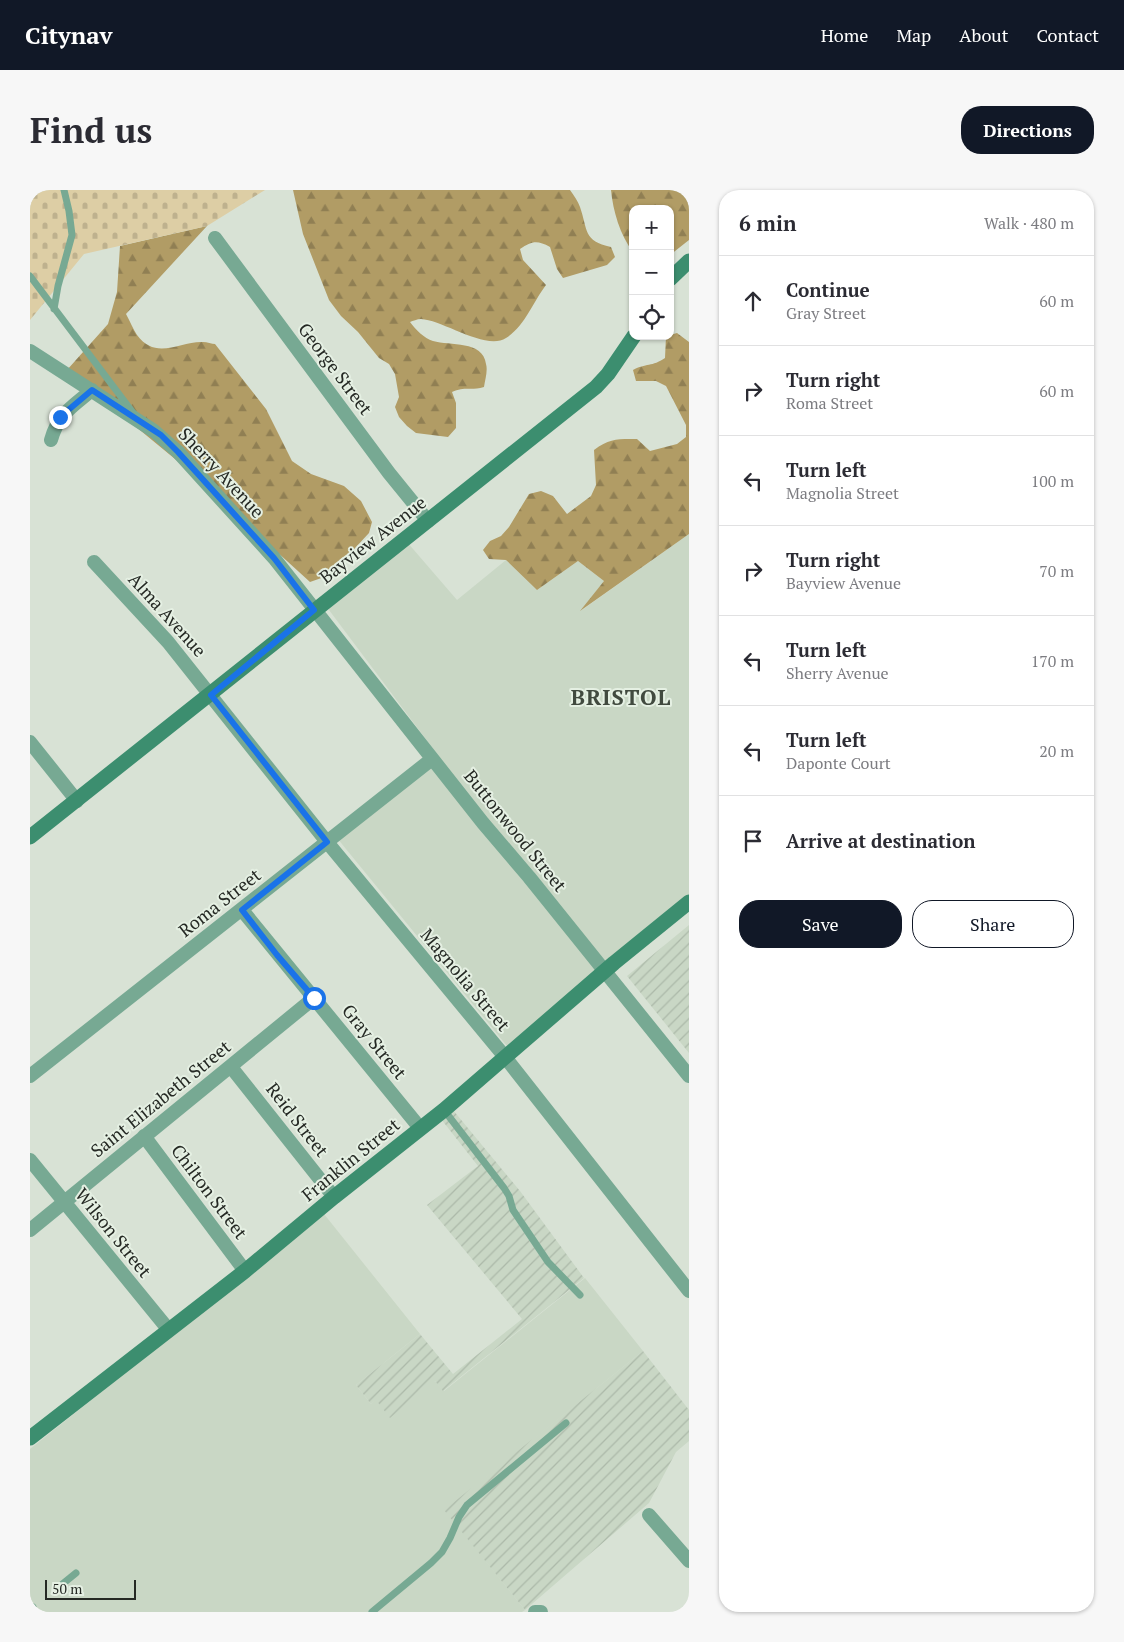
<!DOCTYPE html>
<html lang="en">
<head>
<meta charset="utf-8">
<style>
	:root { --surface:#fff; --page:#f7f7f7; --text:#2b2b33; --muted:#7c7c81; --line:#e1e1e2; --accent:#111827 }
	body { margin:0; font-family:"PT Serif",serif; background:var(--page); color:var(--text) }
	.controls { position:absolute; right:15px; top:15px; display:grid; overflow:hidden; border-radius:10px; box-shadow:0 1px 4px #0004 }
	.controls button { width:45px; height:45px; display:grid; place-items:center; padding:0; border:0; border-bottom:1px solid var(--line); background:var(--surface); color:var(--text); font:25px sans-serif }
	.scale { position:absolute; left:15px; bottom:12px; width:91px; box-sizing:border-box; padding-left:5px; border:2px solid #252924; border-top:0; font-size:14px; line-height:18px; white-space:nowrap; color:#252924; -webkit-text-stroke:4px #e5f0e3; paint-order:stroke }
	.stop { position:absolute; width:15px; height:15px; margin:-11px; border:4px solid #1a73e8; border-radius:50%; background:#fff }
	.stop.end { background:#1a73e8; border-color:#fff; box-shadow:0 1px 5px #0008 }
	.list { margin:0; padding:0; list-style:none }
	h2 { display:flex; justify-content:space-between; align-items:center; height:65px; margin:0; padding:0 20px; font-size:21px }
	h2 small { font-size:16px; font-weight:400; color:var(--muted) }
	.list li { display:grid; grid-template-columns:32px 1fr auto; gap:15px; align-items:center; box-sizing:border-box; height:90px; padding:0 20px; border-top:1px solid var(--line) }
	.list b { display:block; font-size:19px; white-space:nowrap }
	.list p { margin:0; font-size:16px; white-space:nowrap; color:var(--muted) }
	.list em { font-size:16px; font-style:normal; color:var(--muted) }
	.actions { display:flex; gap:10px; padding:15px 20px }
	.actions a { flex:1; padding:11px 0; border:1px solid var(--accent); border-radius:20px; text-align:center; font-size:18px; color:var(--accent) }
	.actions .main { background:var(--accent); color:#fff }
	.icon { flex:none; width:28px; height:28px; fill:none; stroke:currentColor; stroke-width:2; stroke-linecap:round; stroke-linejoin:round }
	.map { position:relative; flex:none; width:659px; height:1422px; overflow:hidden; border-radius:20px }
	header { display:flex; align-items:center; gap:30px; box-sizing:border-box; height:70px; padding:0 25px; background:var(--accent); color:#fff }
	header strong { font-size:24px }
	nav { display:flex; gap:28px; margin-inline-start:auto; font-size:18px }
	.intro { display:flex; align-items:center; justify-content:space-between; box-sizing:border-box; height:120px; padding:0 30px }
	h1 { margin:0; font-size:35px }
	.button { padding:12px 22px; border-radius:20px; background:var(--accent); color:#fff; font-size:18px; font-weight:700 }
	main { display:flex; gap:30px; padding:0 30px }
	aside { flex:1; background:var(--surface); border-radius:20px; box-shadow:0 1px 4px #0004 }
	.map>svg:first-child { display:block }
	.built { fill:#c9d7c5 }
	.industrial { fill:url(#industrial-furrows) }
	.forest { fill:url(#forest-firs) }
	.cemetery { fill:url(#cemetery-stones) }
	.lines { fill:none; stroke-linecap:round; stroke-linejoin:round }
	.lane { stroke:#77a993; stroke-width:7 }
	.street { stroke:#77a993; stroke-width:14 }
	.secondary { stroke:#3c8e6f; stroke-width:15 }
	.route { stroke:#1a73e8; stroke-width:6 }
	.labels { text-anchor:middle; stroke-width:4; stroke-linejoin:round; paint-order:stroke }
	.street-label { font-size:18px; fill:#252924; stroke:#e5f0e3 }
	.district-label { font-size:22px; font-weight:bold; letter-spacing:1px; fill:#414a3f; stroke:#e5f0e3 }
</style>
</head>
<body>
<header>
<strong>Citynav</strong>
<nav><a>Home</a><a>Map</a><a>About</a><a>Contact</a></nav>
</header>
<div class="intro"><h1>Find us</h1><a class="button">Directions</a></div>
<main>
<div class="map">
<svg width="659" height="1422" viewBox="0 0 659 1422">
	<defs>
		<pattern id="industrial-furrows" width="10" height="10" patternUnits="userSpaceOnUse" patternTransform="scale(1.25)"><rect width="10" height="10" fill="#c9d7c5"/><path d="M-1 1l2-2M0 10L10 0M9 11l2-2" fill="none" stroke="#acb9a9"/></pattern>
		<pattern id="forest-firs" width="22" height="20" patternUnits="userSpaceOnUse" patternTransform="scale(1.25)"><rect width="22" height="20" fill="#b19c65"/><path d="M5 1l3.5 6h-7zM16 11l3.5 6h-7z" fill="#907f53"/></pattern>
		<pattern id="cemetery-stones" width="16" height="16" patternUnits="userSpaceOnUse" patternTransform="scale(1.25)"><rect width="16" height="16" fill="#ddcea5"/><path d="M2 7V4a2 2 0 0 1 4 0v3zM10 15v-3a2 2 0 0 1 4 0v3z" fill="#beb18e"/></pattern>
	</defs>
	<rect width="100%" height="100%" fill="#d8e2d5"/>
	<!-- built -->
	<path class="built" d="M659,344V705L477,856L307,648L407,564L296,416L377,352L427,410L476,370L507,400L548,371L574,391L552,420Z
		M294,1024L390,1144L326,1195L341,1214L345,1210L405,1191L414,1201L555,1088L613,1161L415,1320L495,1420L492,1422H3L0,1418V1259Z"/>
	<!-- industrial -->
	<path class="industrial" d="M659,735V863L597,786Z
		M423,920L490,1001L554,1088L413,1201L405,1191L360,1228L346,1210L341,1214L326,1195L390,1144L423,1184L492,1129L397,1015L448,976L411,929Z
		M613,1161L659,1220V1251L646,1262L619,1313L495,1420L414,1320Z"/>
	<!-- forest -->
	<path class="forest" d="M263,0H540C544,6 548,11 550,17C558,40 553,51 581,57L585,67L577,75L533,88L527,79L520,57C507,50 502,51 490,59L493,70L516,95C503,112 495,136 476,148C456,161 413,130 391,129C387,129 383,131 380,132C386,140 394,148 403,151C420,156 453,150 456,174C458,181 455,190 454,197C441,201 435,196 422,202L426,213V238L418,247L386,243L377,236L369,227L365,217L369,207L365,184L359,174L349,168L328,142L311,126L299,110L273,44Z
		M581,0H659V50L640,65V19H603V62C590,45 583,21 581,0Z
		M177,36L96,124C100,131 103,139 107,145C126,171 150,151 173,152C177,152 182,154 185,154L236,219L262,271L281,284L314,296L331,311L342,332L339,343L300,385L280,392L145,269L37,180L78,134L87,102L90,56Z
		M647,143L659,152V344L550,421L574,391L548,371L507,400L476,370L459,369L453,360L460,351L471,346L479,337L499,304L511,301L523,306L537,324L561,306L566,295L564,260C580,248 588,249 607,249L620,261L647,254L656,247V235L636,196L626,191H606L603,180C616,173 622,177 635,168L636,146H640V145Z"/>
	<!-- cemetery -->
	<path class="cemetery" d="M0,0H235L177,36L54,64L0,130Z"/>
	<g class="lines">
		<!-- lane -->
		<path class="lane" d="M0,86L104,224
			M24,119L28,96L42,45L39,21L34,0
			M414,920L474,998L479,1006L483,1020L518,1072L550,1105
			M30,1396L46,1383
			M0,1419L3,1417
			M342,1422L401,1373L412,1362L420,1348L429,1327L437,1315L536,1233"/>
		<!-- street -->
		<path class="street" d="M185,48L359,283L398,331
			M0,161L124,241L148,262L244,368L453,633L499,687L659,886
			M21,250C28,224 42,217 62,200
			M64,372L138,452L297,652L475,867L659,1101
			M0,552L47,611
			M212,720L390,938
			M201,877L304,1007
			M0,886L402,569
			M114,946L215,1081
			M0,970L138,1139
			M0,1040L284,808
			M619,1325L659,1371
			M505,1422H511"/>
		<!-- secondary -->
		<path class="secondary" d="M640,89L659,71
			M0,647L566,197L578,184L604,146
			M0,1248L215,1081L304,1007L414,920L584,773L659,712"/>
	</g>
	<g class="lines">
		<!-- route -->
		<path class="route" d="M30,227L62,200L131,245L148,262L244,368L284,420L181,505L297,652L212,720L247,765L284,808"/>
	</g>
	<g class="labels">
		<!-- street labels -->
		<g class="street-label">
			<text transform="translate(305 179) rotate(53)" y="6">George Street</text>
			<text transform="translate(191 283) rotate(47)" y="6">Sherry Avenue</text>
			<text transform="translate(343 350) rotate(-38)" y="6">Bayview Avenue</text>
			<text transform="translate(137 425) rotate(48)" y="6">Alma Avenue</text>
			<text transform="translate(485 641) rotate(51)" y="6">Buttonwood Street</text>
			<text transform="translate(190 713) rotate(-38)" y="6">Roma Street</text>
			<text transform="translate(435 790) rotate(50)" y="6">Magnolia Street</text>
			<text transform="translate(344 852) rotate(51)" y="6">Gray Street</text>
			<text transform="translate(131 909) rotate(-39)" y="6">Saint Elizabeth Street</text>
			<text transform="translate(267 930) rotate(52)" y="6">Reid Street</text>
			<text transform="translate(321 970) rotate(-39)" y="6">Franklin Street</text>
			<text transform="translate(179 1002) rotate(53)" y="6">Chilton Street</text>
			<text transform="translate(83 1043) rotate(51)" y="6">Wilson Street</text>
		</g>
		<!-- district labels -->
		<g class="district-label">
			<text x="591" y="515">BRISTOL</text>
		</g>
	</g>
</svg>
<div class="controls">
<button>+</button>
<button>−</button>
<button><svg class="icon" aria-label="locate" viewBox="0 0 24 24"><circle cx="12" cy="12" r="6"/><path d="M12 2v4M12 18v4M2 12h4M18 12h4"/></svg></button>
</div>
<div class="scale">50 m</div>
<div class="stop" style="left:284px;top:808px"></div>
<div class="stop end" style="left:30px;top:227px"></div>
</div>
<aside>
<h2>6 min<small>Walk · 480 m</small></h2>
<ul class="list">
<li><svg class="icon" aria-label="ahead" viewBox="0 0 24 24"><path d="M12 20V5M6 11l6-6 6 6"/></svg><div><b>Continue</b><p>Gray Street</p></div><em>60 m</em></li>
<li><svg class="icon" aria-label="right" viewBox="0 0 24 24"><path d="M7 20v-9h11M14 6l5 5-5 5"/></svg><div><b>Turn right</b><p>Roma Street</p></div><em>60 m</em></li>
<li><svg class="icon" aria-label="left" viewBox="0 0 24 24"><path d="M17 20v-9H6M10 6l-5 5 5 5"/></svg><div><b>Turn left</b><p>Magnolia Street</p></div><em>100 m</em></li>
<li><svg class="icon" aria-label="right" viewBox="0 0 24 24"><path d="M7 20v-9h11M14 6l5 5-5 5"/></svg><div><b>Turn right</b><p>Bayview Avenue</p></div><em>70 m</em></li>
<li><svg class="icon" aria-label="left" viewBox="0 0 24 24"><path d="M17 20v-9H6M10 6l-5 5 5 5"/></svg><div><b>Turn left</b><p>Sherry Avenue</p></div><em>170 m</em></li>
<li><svg class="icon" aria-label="left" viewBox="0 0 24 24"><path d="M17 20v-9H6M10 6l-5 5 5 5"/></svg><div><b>Turn left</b><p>Daponte Court</p></div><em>20 m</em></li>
<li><svg class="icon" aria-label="arrive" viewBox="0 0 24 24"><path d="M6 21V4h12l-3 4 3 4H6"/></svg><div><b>Arrive at destination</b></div></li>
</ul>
<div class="actions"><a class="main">Save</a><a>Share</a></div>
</aside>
</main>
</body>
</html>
